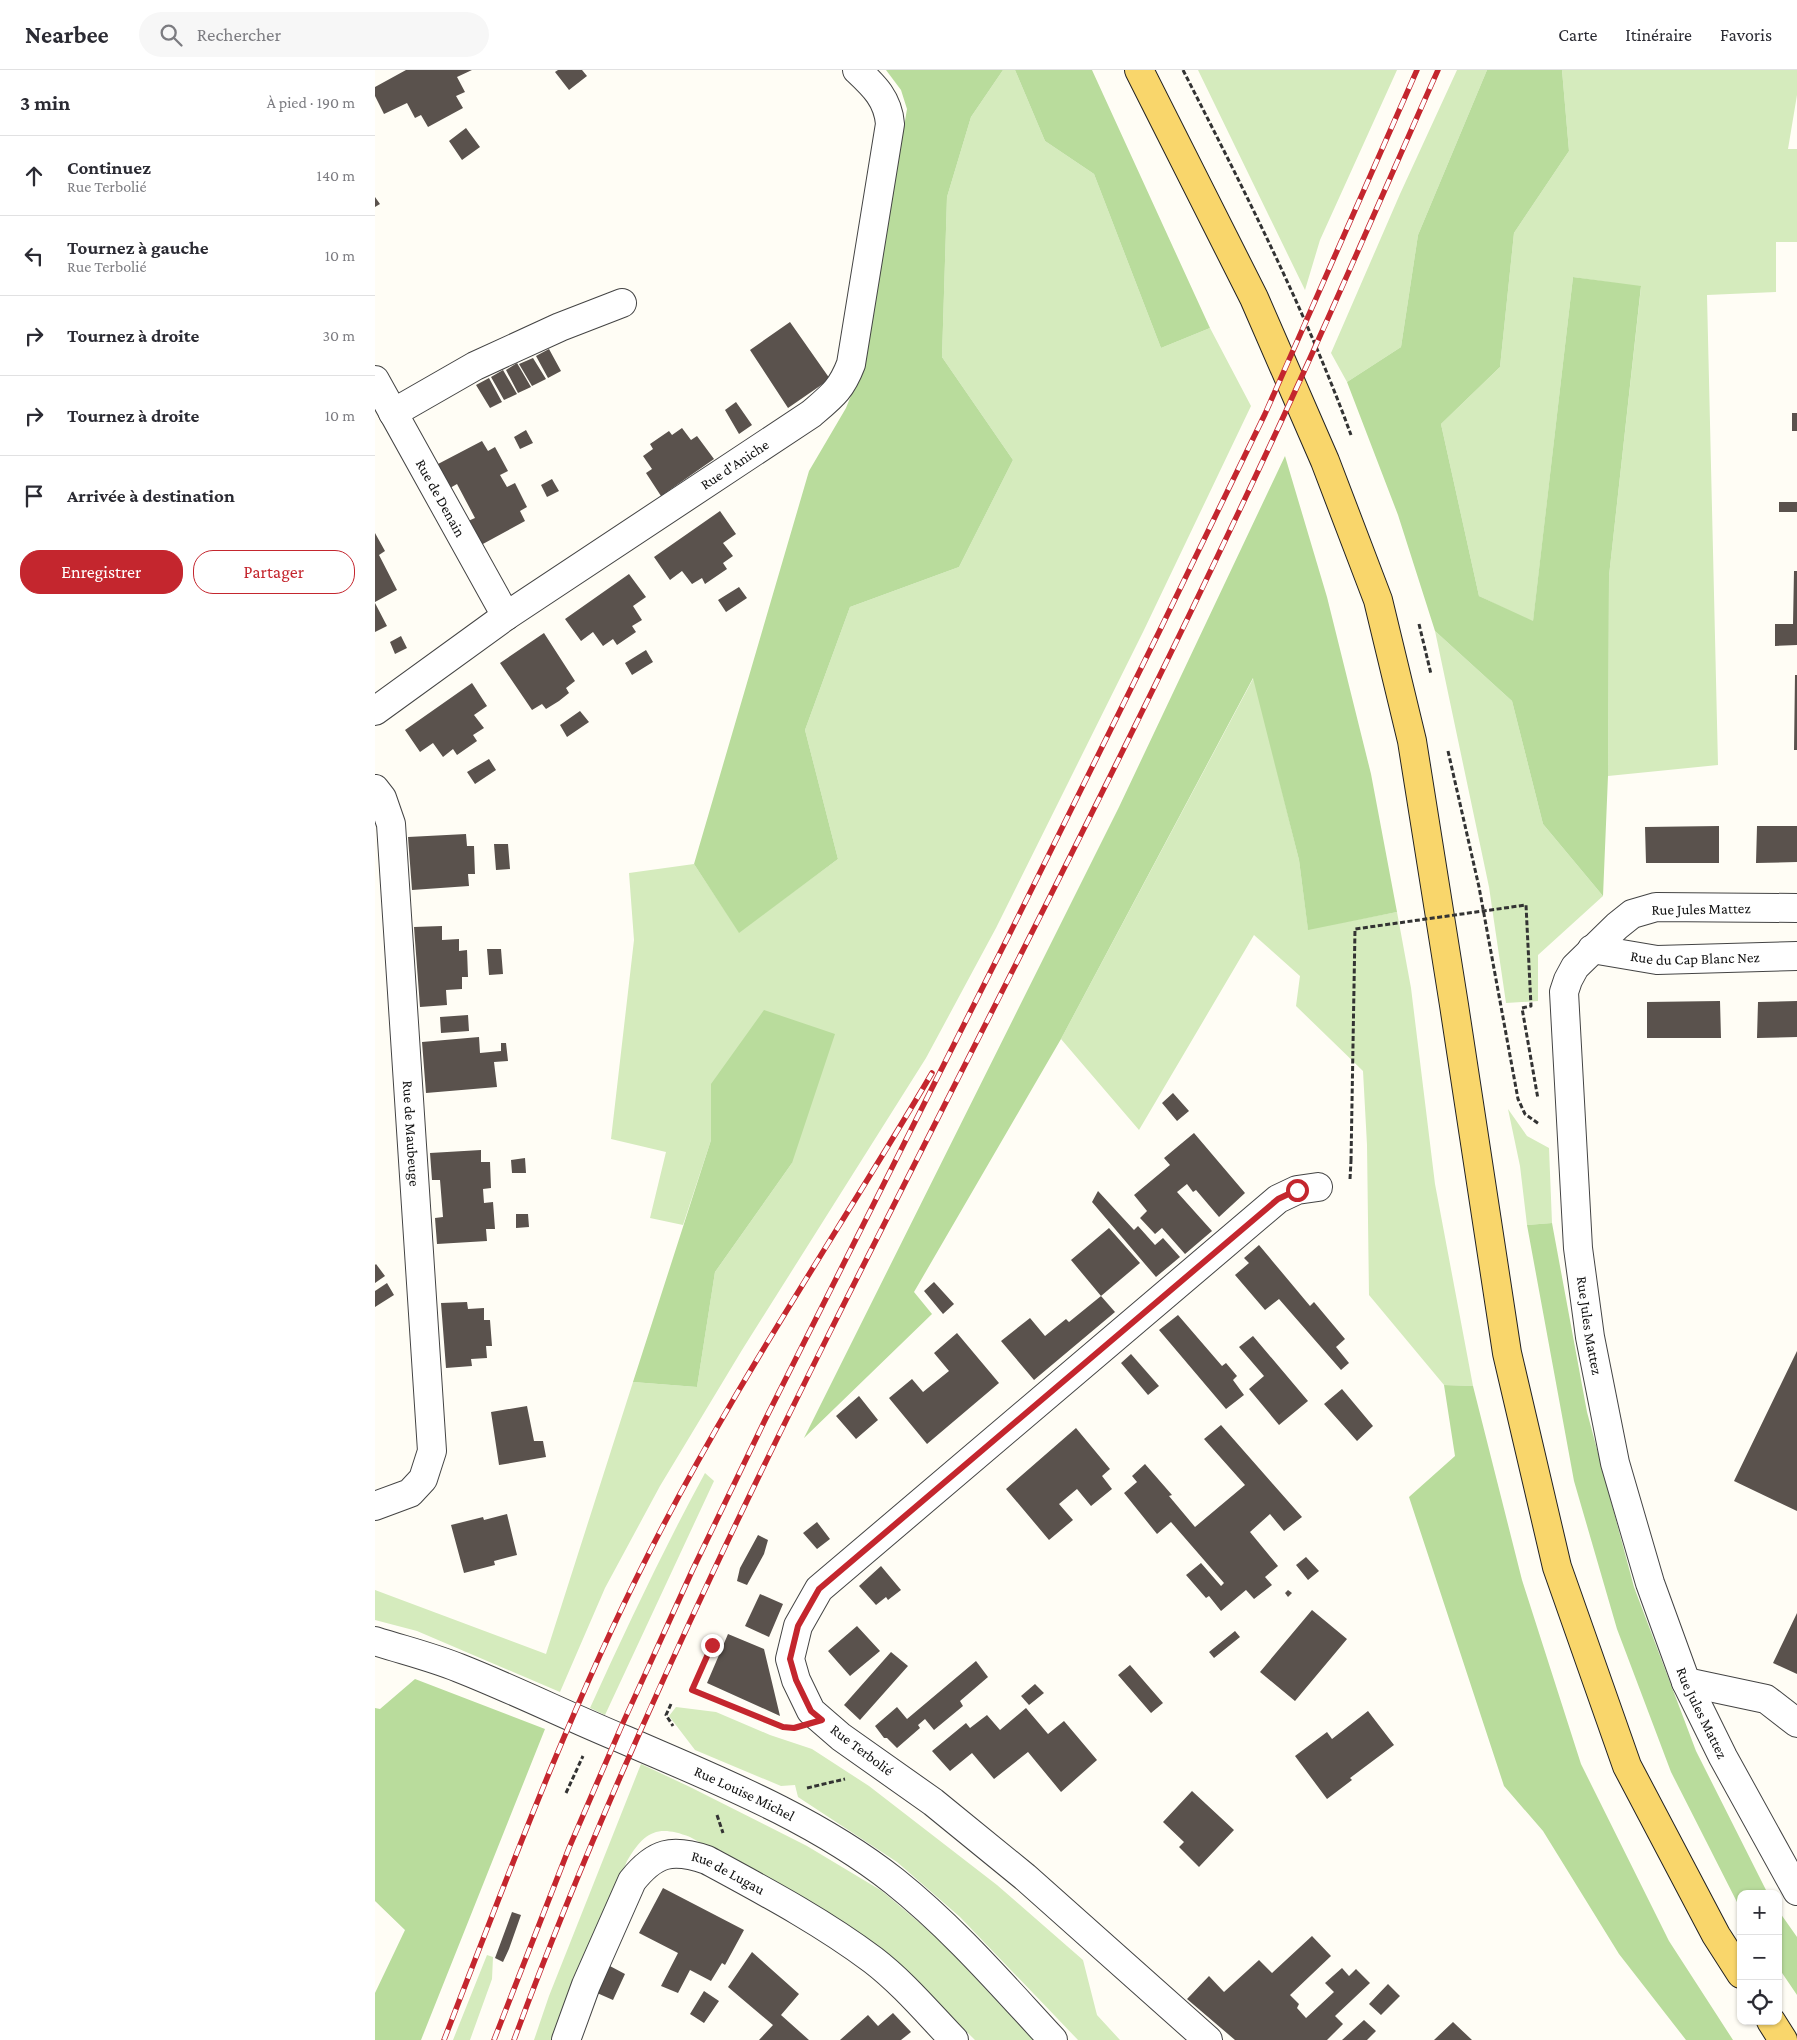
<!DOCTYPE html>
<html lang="fr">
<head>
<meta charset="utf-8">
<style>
	:root { --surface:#fff; --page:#f7f7f7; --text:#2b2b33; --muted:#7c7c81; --line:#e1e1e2; --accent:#c4262e }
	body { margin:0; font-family:"Crimson Pro",serif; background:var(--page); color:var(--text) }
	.controls { position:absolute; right:15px; bottom:15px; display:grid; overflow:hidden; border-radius:10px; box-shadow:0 1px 4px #0004 }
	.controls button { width:45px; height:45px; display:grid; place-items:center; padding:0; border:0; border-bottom:1px solid var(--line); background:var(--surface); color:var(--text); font:25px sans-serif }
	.stop { position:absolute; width:15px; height:15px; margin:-11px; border:4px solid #c4262e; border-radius:50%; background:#fff }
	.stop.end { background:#c4262e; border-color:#fff; box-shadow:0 1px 5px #0008 }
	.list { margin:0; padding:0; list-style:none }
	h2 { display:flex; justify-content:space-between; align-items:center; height:65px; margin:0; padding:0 20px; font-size:21px }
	h2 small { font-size:16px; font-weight:400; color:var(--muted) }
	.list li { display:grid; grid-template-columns:32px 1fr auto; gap:15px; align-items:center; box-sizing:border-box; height:80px; padding:0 20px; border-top:1px solid var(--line) }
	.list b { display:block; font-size:19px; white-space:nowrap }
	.list p { margin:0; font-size:16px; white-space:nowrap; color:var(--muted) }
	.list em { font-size:16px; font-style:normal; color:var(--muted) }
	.actions { display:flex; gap:10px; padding:15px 20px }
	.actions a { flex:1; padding:11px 0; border:1px solid var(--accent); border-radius:20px; text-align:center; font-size:18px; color:var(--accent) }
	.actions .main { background:var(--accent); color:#fff }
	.icon { flex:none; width:28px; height:28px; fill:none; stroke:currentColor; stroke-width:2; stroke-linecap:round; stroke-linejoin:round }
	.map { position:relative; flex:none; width:1422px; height:1970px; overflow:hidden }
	header { display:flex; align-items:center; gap:30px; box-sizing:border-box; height:70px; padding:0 25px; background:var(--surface); border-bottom:1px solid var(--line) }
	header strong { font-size:24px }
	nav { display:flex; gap:28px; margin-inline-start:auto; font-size:18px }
	.search { width:350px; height:45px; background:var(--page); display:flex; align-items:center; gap:12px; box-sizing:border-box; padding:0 18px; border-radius:28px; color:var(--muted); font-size:19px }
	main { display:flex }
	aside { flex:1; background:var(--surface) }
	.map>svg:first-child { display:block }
	.green { fill:#d5ebbd }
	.forest { fill:#b9dc9c }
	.building { fill:#5a524d }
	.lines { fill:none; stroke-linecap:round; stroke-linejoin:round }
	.minor-casing { stroke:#444; stroke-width:30 }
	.major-casing { stroke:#222; stroke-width:30 }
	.path { stroke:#333; stroke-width:3; stroke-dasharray:5 2.5; stroke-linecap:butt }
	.minor { stroke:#fff; stroke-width:28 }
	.major { stroke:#f9d66b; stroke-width:28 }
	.rail-casing { stroke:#c4262e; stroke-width:5.5 }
	.rail { stroke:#fff; stroke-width:4; stroke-dasharray:11; stroke-linecap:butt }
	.path-bridge { stroke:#333; stroke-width:3; stroke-dasharray:5 2.5; stroke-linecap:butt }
	.route { stroke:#c4262e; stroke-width:6 }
	.labels { text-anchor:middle; stroke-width:5; stroke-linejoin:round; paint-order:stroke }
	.street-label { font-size:15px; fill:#111; stroke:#fff }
</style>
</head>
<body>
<header>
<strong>Nearbee</strong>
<div class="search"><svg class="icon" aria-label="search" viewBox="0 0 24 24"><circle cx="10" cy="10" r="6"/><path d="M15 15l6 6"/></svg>Rechercher</div>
<nav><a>Carte</a><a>Itinéraire</a><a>Favoris</a></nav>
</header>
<main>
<aside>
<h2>3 min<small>À pied · 190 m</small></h2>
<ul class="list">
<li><svg class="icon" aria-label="ahead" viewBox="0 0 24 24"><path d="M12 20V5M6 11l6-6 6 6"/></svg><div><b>Continuez</b><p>Rue Terbolié</p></div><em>140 m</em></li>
<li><svg class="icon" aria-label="left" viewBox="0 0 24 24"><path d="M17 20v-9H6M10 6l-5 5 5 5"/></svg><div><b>Tournez à gauche</b><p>Rue Terbolié</p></div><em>10 m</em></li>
<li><svg class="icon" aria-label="right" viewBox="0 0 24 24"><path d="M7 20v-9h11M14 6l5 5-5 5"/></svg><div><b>Tournez à droite</b></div><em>30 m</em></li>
<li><svg class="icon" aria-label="right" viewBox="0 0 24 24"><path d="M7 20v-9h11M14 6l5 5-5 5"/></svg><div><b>Tournez à droite</b></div><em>10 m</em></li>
<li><svg class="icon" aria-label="arrive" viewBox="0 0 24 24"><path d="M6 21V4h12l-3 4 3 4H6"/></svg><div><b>Arrivée à destination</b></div></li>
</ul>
<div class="actions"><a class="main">Enregistrer</a><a>Partager</a></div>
</aside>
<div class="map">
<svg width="1422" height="1970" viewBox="0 0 1422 1970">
	<rect width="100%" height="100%" fill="#fffdf5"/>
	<!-- green -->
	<path class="green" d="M628,0H640L670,71L719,104L786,278L835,258L876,336L769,560L621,858L551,988L367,1280L285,1416L230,1518L185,1622L42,1561L0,1550V1520L171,1584L258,1312L322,1317L340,1202L417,1093L336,1014V1070L308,1155L275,1148L291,1082L236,1069L259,870L254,803L319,794L364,862L463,789L430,660L475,537L584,497L638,390L567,287L572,127L596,47Z
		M823,0H1022L945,170L930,220Z
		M1082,0H1112L1043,165L1026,277L972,312L956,283L1025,124Z
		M1187,0H1422V25L1413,79H1422V172H1401V222L1332,225L1343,695L1233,706L1234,506L1266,217L1198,207L1158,552L1104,526L1066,354L1125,297L1139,163L1194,81Z
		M1060,561L1137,631L1168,754L1228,826L1163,885V931L1131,933L1114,817Z
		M879,607L924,790L933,859L1022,842L1036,918L1060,1114L1098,1316L1069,1315L994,1225L992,1075L988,1001L921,936L925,906L879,865L764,1060L686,969Z
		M1133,1039L1152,1066L1174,1078L1177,1153L1152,1155L1145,1096Z
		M330,1403L339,1411L230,1645L215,1638C251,1559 288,1480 330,1403Z
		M301,1637L341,1642L395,1665L437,1679L494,1716L622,1815L708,1890L722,1945L745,1970H703L585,1847L522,1792L423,1727L420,1715L406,1716L320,1680L294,1646Z
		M266,1694L315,1717L432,1776L507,1821L565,1870L659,1970H600L520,1891L442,1836L315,1767C282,1754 269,1762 252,1791L203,1907L179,1970H159L174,1926Z
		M112,1885L118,1887L117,1909L95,1970H78Z"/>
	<!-- forest -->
	<path class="forest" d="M511,0H628L596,47L572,127L567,287L638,390L584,497L475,537L430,660L463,789L364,863L319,794L434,401L471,338L489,293L532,39L526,20Z
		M640,0H717L835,258L786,278L719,104L670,71Z
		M1112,0H1187L1194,81L1139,163L1125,297L1066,354L1104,526L1158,551L1198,207L1266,216L1234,506L1233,706L1228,826L1168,754L1137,631L1060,561L1023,445L972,312L1026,277L1043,165Z
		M910,386L952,527L996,704L1022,842L933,860L924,790L878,608L686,969L539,1222L557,1244L429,1368L744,737Z
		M389,940L460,964L417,1093L340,1202L322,1317L258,1312L336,1070V1014Z
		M1177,1153L1212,1342L1259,1517L1321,1681L1393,1824H1366V1840L1296,1702L1242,1559L1199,1411L1152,1155Z
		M1069,1315L1098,1316L1147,1510L1206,1694L1294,1871L1358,1970H1311L1244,1884L1168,1761L1129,1716L1034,1427L1080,1386Z
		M40,1609L170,1659L46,1970H0V1923L30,1860L0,1831V1638L5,1639Z
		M1403,1840L1422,1867V1925L1403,1897Z"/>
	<!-- building -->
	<path class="building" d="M31,0H97L82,7L90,22L81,26L88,38L53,57L46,45L40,48L32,33L9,44L0,26V17Z
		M183,0H207L212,6L194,20L180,2Z
		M91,58L105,77L87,90L74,71Z
		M0,127L5,134L0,137Z
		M415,252L455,309L413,338L375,280Z
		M174,279L186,301L173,308L161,286Z
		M158,288L171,309L157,316L144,294Z
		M142,293L156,317L143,323L131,300Z
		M128,300L142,324L129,330L116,307Z
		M114,308L127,332L115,338L101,315Z
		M361,332L377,355L364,364L350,340Z
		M1417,343H1422V361H1417Z
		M307,358L316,370L322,366L339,389L286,426L271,403L277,399L268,386L278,379L275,374L294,361L297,365Z
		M151,360L158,373L145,379L139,367Z
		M107,371L113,381L120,377L133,401L125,405L132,417L140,413L152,437L145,441L150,451L106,475L93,451L100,448L82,414L75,418L63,394Z
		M177,409L184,421L172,427L166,415Z
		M1404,432H1422V442H1404Z
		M345,441L361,464L348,473L358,486L348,493L352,499L330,514L327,508L317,514L307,501L295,510L279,487Z
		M0,463L10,481L4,485L22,520L0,532Z
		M1419,501H1422V575L1400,576V554H1418Z
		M254,504L271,527L258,536L267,550L257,556L261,562L242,575L238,569L228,576L218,562L206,571L190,549Z
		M364,517L372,528L351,542L343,530Z
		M0,533L12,556L0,562Z
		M169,563L200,611L191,618L194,623L184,631L171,639L167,634L157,640L125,593Z
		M26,566L32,578L20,584L15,572Z
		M271,580L278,592L257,605L250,593Z
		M1420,605H1422V680H1419Z
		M97,613L112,636L99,645L109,658L98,665L102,671L82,685L78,679L68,687L58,673L45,682L30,660Z
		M205,641L214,652L192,667L185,655Z
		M114,689L121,700L100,714L92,702Z
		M1344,756V793H1271L1270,757Z
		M1382,756H1422V792L1381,793Z
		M91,764L92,776H99L100,804H93L94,816L37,820L33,767Z
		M119,774H133L135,799L121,800Z
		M67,856V870L84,869V881L92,880L93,907H87V919L71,920L72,935L45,937L39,857Z
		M112,879H126L128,904L114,905Z
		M1345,931L1346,968H1272V932Z
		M1422,931V967L1382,968L1383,932Z
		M93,945L94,961L66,963L65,947Z
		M104,967L105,983L126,981V973H131L133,991L119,992L122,1017L51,1023L47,972Z
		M798,1023L814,1041L802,1051L787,1033Z
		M819,1063L870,1123L844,1147L821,1120L818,1122L812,1114L802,1122L837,1161L810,1184L787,1158L780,1164L765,1148L772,1141L759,1125L795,1095L789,1088Z
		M106,1080V1092H115L116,1118L108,1119L109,1133L118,1132L120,1159H111L112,1171L62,1174L60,1148L68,1147L65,1110H57L55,1083Z
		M150,1088L151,1103H137L136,1090Z
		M723,1121L759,1160L763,1156L780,1175L788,1168L805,1187L781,1207L717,1132Z
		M141,1144H153L154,1157L141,1158Z
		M734,1158L765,1193L726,1226L696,1190Z
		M884,1175L935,1236L939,1232L970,1269L961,1277L974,1293L966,1300L904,1229L890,1240L860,1205L874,1193L869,1188Z
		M1,1194L10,1206L0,1213V1195Z
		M559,1212L579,1234L568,1244L549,1221Z
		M12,1213L19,1225L0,1237V1221Z
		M726,1226L740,1242L659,1310L626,1271L655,1248L670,1266L691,1249L694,1252Z
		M92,1232L93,1239L109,1238V1250H115L117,1276H111L112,1288L96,1289L97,1296L71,1298L66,1233Z
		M803,1245L847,1296L851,1293L862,1306L858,1310L869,1325L851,1339L784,1260Z
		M582,1263L624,1313L552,1374L514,1328L537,1309L548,1322L574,1301L559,1283Z
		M878,1266L933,1331L904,1355L874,1319L889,1306L864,1277Z
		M1422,1281V1441L1359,1411Z
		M756,1284L784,1316L773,1325L746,1293Z
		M967,1319L998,1356L982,1371L949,1334Z
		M484,1326L503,1350L481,1369L461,1346Z
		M152,1336L159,1371H168L171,1387L124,1395L116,1342Z
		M846,1355L927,1447L909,1461L895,1444L875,1462L903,1496L890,1507L897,1515L879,1529L871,1520L846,1541L834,1526L831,1528L811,1505L826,1493L846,1516L849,1513L796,1452L782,1464L749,1423L762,1412L757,1406L770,1394L797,1425L794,1426L820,1457L870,1415L829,1369Z
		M701,1358L735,1399L727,1406L737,1419L716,1436L702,1419L684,1434L698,1450L674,1470L631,1419Z
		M132,1444L142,1485L119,1491L120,1495L89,1503L76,1455L108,1447L109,1450Z
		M442,1452L455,1469L442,1479L428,1463Z
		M383,1465L393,1470L389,1484L372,1515L362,1511L365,1498Z
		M931,1487L944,1501L933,1510L921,1495Z
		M506,1496L526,1520L513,1530L511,1527L501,1535L484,1516Z
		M913,1520L917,1523L913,1527L910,1523Z
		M385,1524L408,1534L394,1567L370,1556Z
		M937,1540L972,1569L920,1631L885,1602Z
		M1422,1543V1604L1398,1593Z
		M482,1556L505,1581L475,1606L453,1581Z
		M860,1561L865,1567L839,1588L834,1582Z
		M353,1564L389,1579L405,1646L332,1613Z
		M516,1582L533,1596L485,1650L469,1635Z
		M601,1591L613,1607L585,1631L588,1636L559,1660L550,1649L543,1655L545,1658L522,1678L512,1668H509L500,1656L522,1637L532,1649Z
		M755,1595L788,1633L776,1643L743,1605Z
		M660,1614L669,1623L654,1635L646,1626Z
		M651,1638L673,1664L689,1651L722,1690L686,1722L653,1682L619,1709L597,1683L575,1701L557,1681L591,1653L595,1658L612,1645L625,1660Z
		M993,1641L1019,1675L975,1708L977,1710L952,1729L920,1686L952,1662L957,1669Z
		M817,1721L859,1760L824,1797L804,1777L809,1772L788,1752Z
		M288,1818L369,1860L350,1895L347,1893L336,1911L315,1900L303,1923L286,1916L303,1883L264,1863Z
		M137,1842L146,1845L134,1879L128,1892L120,1888Z
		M937,1866L956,1886L915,1925L924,1934L922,1938L931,1948L959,1922L950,1913L967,1898L974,1906L981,1899L995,1913L960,1946L968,1954L952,1970H860L812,1929L834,1906L849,1922L884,1890L897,1903Z
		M377,1882L424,1924L406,1945L434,1970H384L398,1955L353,1917Z
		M233,1895L250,1904L238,1930L222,1923Z
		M1013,1914L1025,1926L1006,1945L994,1934Z
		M329,1921L344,1931L329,1953L315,1944Z
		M518,1943L536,1962L526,1970H465L493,1945L503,1956Z
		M989,1950L1001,1961L992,1970H967Z
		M1078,1952L1097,1970H1059Z"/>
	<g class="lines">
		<defs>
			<g id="minor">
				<path id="s1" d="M0,310L131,546"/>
				<path d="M18,343L100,296L185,257L247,233"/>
				<path id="s2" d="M0,641L131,546L436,344C457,326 466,320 476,294L515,54C513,29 499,16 482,0"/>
				<path id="s3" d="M0,719L7,728L16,754L57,1381L48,1409L35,1423L0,1436"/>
				<path id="s4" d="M1422,838L1281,837L1257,844L1242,856L1200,897L1193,910L1189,922L1203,1178L1215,1267L1240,1393L1275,1513L1311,1612L1348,1687L1422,1821"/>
				<path id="s5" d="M1217,879L1282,890L1422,886"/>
				<path id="s6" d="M0,1571C28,1580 57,1587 84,1598C140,1620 194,1647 250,1670C342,1710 439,1748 519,1811C578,1858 627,1915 678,1970"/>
				<path d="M1311,1612L1391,1629L1422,1653"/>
				<path id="s7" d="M191,1970L211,1915L257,1811C280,1782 297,1778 332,1790C389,1821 446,1851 498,1890C528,1913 553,1943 579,1970"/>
				<path d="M833,1970L650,1807L558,1732L466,1667L436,1641L421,1610L415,1589L423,1556L444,1519L903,1129L922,1120L943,1117"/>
			</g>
			<path id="major" d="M764,0L879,228L950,391L1003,530L1037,671L1079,935L1132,1283L1182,1497L1252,1696L1341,1865L1366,1904
				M1396,1951L1408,1970"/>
		</defs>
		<!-- minor casing -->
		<use href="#minor" class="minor-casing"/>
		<!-- major casing -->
		<use href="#major" class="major-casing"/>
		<!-- path -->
		<path class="path" d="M808,0C869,120 930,239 976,365
			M1044,554L1056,604
			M1073,681L1104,817L1143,1029L1150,1044L1164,1054
			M975,1109L976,1091
			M337,1575L317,1620L408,1657
			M296,1634L291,1645L298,1656
			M432,1718L470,1709
			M191,1723L208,1686
			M342,1745L348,1763"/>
		<!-- minor -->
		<use href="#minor" class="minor"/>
		<!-- major -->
		<use href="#major" class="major"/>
		<defs>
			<path id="rail" d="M69,1970C132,1808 193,1643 272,1487C356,1320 462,1164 557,1003
				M119,1970L194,1778L247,1655L318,1499L390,1350L635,863L784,562L890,344L1042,0
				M139,1970C277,1597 464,1245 643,890C730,718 816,545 898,369C955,247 1008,123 1063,0"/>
		</defs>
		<!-- rail casing -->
		<use href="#rail" class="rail-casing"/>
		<!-- rail -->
		<use href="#rail" class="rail"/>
		<!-- path-bridge -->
		<path class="path-bridge" d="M976,1091L980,859L1151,835L1156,936L1147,938L1163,1029"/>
	</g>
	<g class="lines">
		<!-- route -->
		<path class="route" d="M337,1575L317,1620L408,1657L419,1658L447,1650L436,1641L421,1610L415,1589L423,1556L444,1519L903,1129L922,1120"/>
	</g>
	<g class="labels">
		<!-- street labels -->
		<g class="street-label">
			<text dy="5" stroke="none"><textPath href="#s2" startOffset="436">Rue d'Aniche</textPath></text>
			<text dy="5" stroke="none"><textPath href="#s1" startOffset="135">Rue de Denain</textPath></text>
			<text transform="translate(1326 839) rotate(-1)" y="5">Rue Jules Mattez</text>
			<text dy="5" stroke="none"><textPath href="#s5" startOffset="104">Rue du Cap Blanc Nez</textPath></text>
			<text dy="5" stroke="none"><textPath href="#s3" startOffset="349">Rue de Maubeuge</textPath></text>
			<text dy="5" stroke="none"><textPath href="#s4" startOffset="606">Rue Jules Mattez</textPath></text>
			<text dy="5" stroke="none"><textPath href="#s4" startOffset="1011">Rue Jules Mattez</textPath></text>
			<text transform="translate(487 1680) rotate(37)" y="5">Rue Terbolié</text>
			<text dy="5" stroke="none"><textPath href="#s6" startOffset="400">Rue Louise Michel</textPath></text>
			<text dy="5" stroke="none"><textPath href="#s7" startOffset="282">Rue de Lugau</textPath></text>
		</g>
	</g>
</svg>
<div class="controls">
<button>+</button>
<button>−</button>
<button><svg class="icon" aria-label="locate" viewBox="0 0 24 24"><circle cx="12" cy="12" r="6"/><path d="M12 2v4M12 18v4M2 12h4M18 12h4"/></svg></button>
</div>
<div class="stop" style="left:922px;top:1120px"></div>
<div class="stop end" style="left:337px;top:1575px"></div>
</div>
</main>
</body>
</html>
